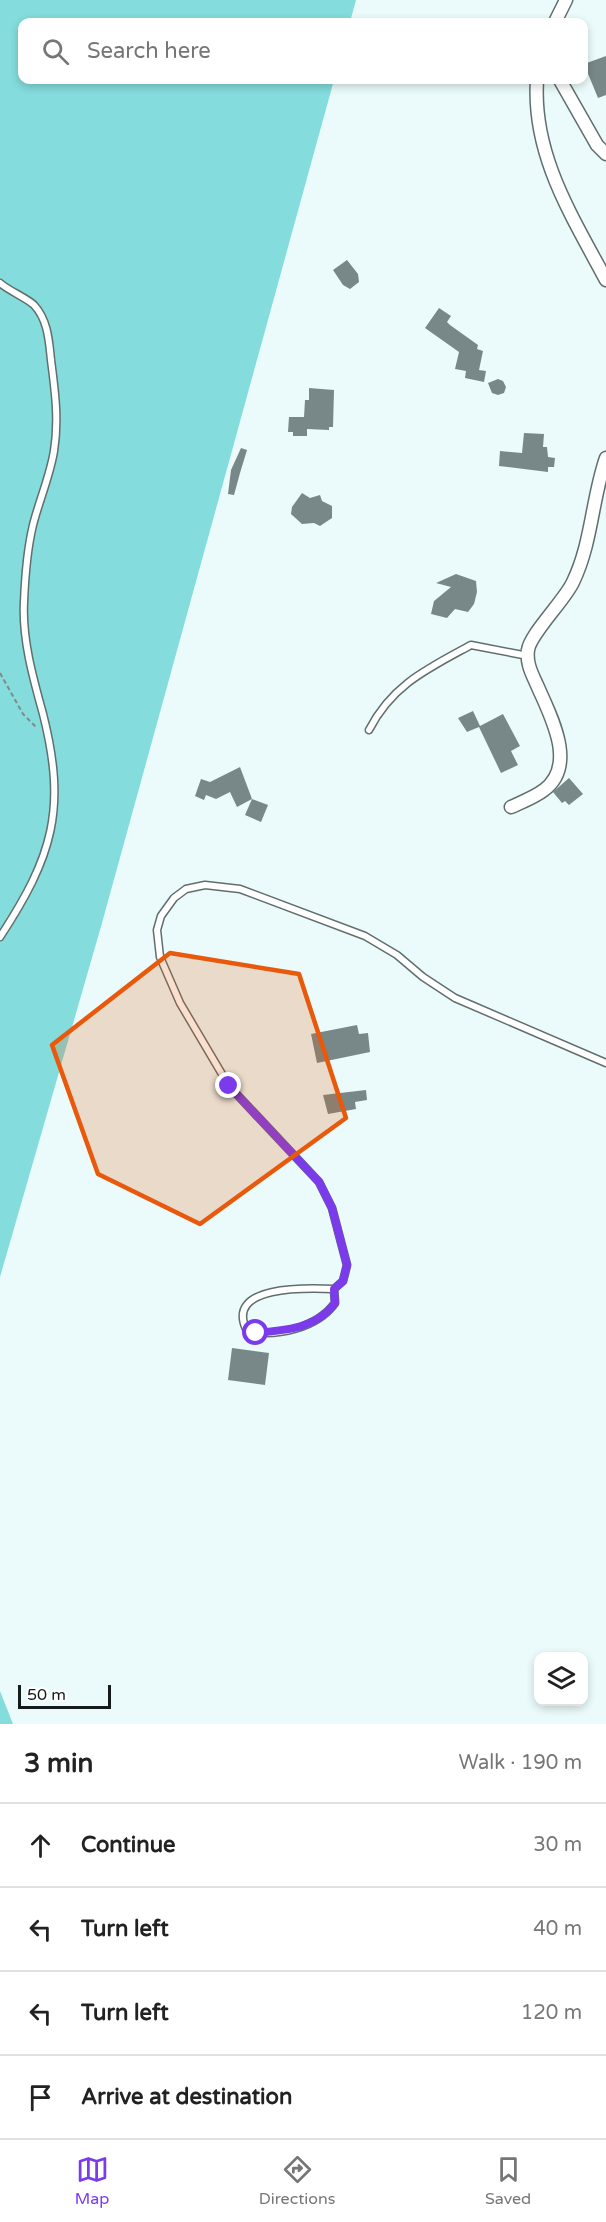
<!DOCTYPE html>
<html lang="en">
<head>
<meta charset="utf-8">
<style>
	:root { --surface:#fff; --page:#f2f2f2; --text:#222; --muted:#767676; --line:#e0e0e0; --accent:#7c3aed }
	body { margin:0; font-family:"Varela Round",sans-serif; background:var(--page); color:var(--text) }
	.controls { position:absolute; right:18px; bottom:18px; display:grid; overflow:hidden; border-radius:12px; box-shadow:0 3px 9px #0003 }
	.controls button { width:54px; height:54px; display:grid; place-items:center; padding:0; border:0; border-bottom:2px solid var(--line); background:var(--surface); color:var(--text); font:30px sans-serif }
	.scale { position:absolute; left:18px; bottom:15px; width:93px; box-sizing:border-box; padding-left:6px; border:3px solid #151b1b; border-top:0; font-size:16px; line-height:21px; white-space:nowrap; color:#151b1b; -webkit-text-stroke:4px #fff; paint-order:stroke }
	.stop { position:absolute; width:18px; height:18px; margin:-14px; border:4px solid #7c3aed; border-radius:50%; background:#fff }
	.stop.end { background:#7c3aed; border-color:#fff; box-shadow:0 2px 6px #0008 }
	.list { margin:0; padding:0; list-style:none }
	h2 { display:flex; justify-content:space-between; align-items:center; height:78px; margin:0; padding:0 24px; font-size:26px }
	h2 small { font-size:20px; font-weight:400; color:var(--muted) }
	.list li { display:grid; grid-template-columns:39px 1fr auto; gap:18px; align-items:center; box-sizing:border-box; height:84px; padding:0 24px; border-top:2px solid var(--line) }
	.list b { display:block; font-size:22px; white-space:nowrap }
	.list em { font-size:20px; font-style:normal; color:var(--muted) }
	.icon { flex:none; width:33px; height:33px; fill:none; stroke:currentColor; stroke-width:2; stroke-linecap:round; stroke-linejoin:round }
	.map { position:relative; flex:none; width:606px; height:1724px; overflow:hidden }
	.search { position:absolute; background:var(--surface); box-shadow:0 3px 9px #0003; left:18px; right:18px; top:18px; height:66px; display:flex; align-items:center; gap:15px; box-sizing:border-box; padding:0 21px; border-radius:12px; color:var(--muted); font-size:22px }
	.sheet { height:414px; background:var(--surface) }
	nav { display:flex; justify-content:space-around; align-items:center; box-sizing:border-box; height:84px; border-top:2px solid var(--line); background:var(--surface); font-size:16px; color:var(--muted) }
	nav a { display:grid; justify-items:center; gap:3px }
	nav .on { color:var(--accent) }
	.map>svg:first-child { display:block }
	.green { fill:#84dcdc }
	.building { fill:#788787 }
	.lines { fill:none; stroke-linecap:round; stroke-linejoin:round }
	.lane-casing { stroke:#606f6e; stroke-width:9 }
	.street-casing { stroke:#606f6e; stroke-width:15 }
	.path { stroke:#7f8a8a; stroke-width:2; stroke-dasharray:4.5 3; stroke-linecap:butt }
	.lane { stroke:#fff; stroke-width:6 }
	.street { stroke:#fff; stroke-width:12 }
	.route { stroke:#7c3aed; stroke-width:8 }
	.marked { fill:#e8590c; fill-opacity:0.2; stroke:#e8590c; stroke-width:4.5; stroke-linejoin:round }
</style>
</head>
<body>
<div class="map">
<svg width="606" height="1724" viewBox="0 0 606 1724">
	<rect width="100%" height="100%" fill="#ebfbfb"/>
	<!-- green -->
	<path class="green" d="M0,0H356L350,22H22V80H334L102,923L0,1277Z
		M0,1691L13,1724H0Z"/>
	<!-- building -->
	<path class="building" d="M606,56V95L598,98L584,64Z
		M347,260L358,274L359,282L350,289L343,285L333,270Z
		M439,308L451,316L447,322L450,325L478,345L477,349L483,351L479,370L486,371L484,382L465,378L466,371L455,369L459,352L425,328Z
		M498,379L503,381L506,387L504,393L498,395L492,393L488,383Z
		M309,388L334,390L333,427H329V430L307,429V436H293V432H288L289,417H304L305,400H309Z
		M524,433L544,434L543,447H547L548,457L555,458L554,467H548V472L499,466L500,451L522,453Z
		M241,448L247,450L240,473L234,495L228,494L231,470Z
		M302,493L310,498L320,495L322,501L332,506V518L320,526L314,523L302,524L291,514L292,507Z
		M456,574L476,581L477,592L474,604L468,612L455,609L447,618L431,614L434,601L451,587L436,583Z
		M473,711L480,726L503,714L520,746L511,751L518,765L501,773L479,727L467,732L458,718Z
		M240,767L252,799L268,805L261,822L245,815L252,799L237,807L230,792L216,799L206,795L204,800L195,796L201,779L210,782Z
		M569,778L583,794L569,805L565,801L562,803L553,792Z
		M357,1025L359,1034L368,1033L370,1052L317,1063L311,1034Z
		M366,1090L367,1100L355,1102L356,1109L328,1114L323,1095Z
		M232,1348L269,1353L265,1385L228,1380Z"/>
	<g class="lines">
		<defs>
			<path id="lane" d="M0,283C9,291 27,298 34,305C48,320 49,341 51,360C55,391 59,420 54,451C50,476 39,501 33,525C27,550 25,577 24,602C22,639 33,678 43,714C67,809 53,856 0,937
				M369,730C392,685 427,669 471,645L528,656
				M334,1289C310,1288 223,1284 247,1331C277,1337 317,1328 335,1303L334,1289L343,1281L347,1265L332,1208L319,1182L229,1086L180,1003L160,957L157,930L161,916L174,898L186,889L205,885L240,889L365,936L397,955L423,977L455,998L606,1063"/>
			<path id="street" d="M555,22L566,0
				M537,80C532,155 572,216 606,280
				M560,80L597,145L606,154
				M511,807C522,802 535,797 544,790C578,765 550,715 537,685C532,674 526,663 528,650C530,634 565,600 573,582C592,543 592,498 606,458"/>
		</defs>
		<!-- lane casing -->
		<use href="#lane" class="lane-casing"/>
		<!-- street casing -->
		<use href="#street" class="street-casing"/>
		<!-- path -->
		<path class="path" d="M0,673L23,714L36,727"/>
		<!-- lane -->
		<use href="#lane" class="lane"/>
		<!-- street -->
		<use href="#street" class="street"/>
	</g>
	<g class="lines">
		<!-- route -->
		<path class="route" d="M229,1086L319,1182L332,1208L347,1265L343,1281L334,1289L335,1303C316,1329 286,1330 256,1333"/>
	</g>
	<!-- marked area -->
	<path class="marked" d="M170,953L299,974L346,1118L200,1224L98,1174L52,1045Z"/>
</svg>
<div class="controls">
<button><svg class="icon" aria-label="layers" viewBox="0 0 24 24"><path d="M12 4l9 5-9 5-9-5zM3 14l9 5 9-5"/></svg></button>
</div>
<div class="scale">50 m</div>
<div class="stop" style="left:256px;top:1333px"></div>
<div class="stop end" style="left:229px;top:1086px"></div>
<div class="search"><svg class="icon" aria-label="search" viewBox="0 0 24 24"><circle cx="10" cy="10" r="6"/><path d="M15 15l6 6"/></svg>Search here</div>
</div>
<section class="sheet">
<h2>3 min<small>Walk · 190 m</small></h2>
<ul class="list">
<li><svg class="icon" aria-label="ahead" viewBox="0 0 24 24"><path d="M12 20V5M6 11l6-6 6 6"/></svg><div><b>Continue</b></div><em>30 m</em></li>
<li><svg class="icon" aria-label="left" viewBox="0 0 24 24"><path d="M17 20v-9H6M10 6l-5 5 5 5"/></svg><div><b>Turn left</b></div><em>40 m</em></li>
<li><svg class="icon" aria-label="left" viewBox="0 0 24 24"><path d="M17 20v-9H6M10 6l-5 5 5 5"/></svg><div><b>Turn left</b></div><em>120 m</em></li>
<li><svg class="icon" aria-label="arrive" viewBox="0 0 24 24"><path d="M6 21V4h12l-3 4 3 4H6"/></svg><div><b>Arrive at destination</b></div></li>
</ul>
</section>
<nav>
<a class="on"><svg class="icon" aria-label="map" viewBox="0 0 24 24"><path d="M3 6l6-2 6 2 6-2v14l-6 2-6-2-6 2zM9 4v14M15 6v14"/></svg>Map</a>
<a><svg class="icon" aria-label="directions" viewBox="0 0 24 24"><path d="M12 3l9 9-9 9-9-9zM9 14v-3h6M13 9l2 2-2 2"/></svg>Directions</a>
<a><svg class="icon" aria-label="saved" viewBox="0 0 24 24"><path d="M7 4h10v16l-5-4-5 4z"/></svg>Saved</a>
</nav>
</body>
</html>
